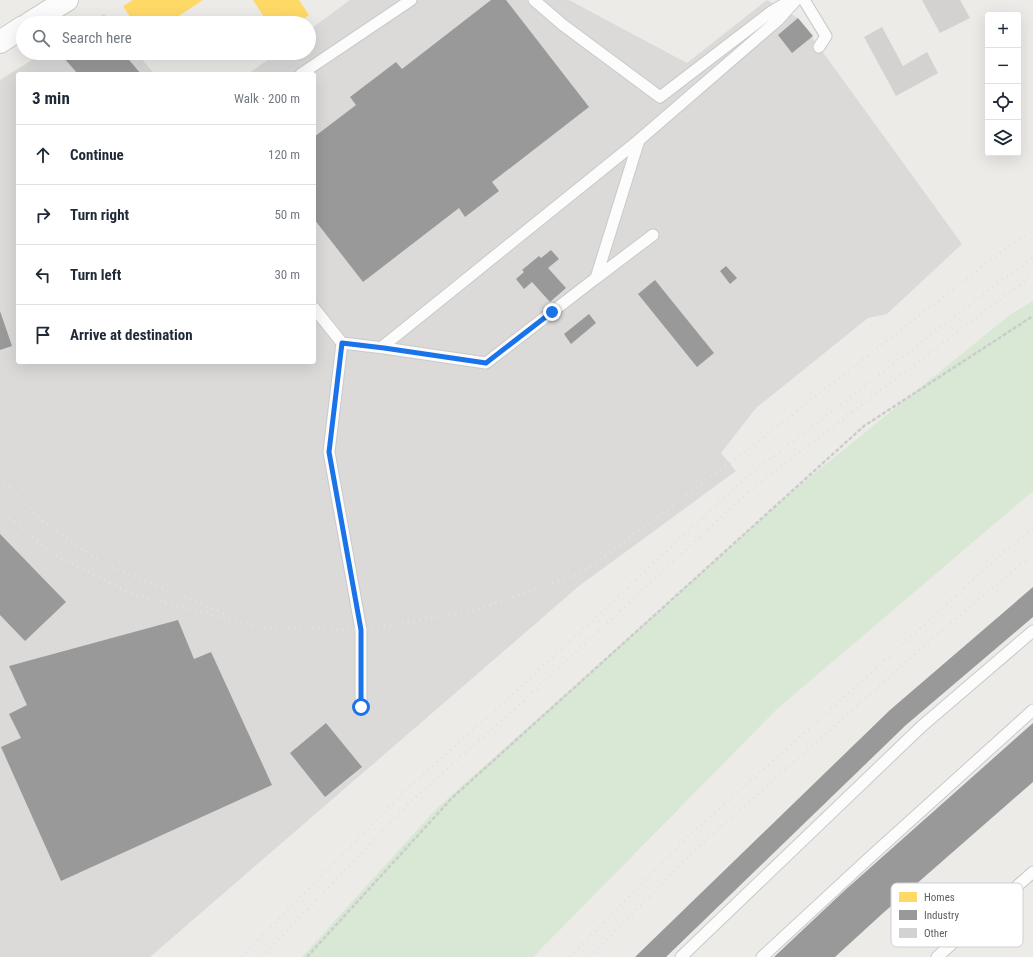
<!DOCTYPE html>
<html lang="en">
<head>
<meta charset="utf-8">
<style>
	:root { --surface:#fff; --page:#f6f6f7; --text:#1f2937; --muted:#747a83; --line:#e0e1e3 }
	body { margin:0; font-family:"Roboto Condensed",sans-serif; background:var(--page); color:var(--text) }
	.controls { position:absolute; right:12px; top:12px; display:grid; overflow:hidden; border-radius:4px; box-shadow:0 4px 16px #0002 }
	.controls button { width:36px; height:36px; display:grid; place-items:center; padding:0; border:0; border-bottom:1px solid var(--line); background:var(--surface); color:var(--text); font:20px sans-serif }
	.stop { position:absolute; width:12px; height:12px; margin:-9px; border:3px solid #1a73e8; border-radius:50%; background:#fff }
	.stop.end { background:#1a73e8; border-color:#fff; box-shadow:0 1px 4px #0008 }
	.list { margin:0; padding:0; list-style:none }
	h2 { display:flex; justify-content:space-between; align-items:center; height:52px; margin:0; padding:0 16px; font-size:17px }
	h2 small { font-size:13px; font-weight:400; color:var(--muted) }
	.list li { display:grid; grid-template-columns:26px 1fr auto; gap:12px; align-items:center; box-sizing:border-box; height:60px; padding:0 16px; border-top:1px solid var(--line) }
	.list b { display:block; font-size:15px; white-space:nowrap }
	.list em { font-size:13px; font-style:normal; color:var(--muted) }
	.icon { flex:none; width:22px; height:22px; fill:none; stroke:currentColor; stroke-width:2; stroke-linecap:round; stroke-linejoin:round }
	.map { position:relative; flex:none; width:1033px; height:957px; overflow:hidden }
	.search { position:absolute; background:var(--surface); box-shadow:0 4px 16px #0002; left:16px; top:16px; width:300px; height:44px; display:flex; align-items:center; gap:10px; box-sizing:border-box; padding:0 14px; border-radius:22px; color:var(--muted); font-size:15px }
	.panel { position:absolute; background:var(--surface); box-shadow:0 4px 16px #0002; left:16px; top:72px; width:300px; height:292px; border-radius:4px }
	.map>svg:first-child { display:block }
	.industrial { fill:#dcdad8 }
	.green { fill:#d9e7d5 }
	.homes { fill:#ffd966 }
	.industry { fill:#999 }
	.building { fill:#d3d2d1 }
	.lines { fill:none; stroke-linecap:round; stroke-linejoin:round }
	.lane-casing { stroke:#c9c9c8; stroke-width:13 }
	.street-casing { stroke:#c9c9c8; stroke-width:24 }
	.path { stroke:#cacdcb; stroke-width:2.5; stroke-dasharray:4 2; stroke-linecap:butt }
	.lane { stroke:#fcfcfc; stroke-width:11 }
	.street { stroke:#fcfcfc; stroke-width:22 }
	.rail { stroke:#e3e2e2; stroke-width:3; stroke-dasharray:1 5; stroke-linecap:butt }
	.route { stroke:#1a73e8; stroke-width:5 }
	.key { fill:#fff; stroke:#cfd0d1; stroke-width:1 }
	.key-label { font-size:11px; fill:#5e6265 }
</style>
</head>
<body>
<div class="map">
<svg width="1033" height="957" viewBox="0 0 1033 957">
	<rect width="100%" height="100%" fill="#ecebe8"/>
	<!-- industrial -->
	<path class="industrial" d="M350,0H569L687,63L767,0L798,18L962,244L887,314L868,318L756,408L721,453L736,471L579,586L150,957H0V80L43,53H137L154,74H18V362H314V74H248L277,53H309V30Z
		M104,14L112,23H90Z"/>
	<!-- green -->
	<path class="green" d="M1033,301V491L777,709L533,957H302L435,810L794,490L1011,314Z"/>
	<!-- homes -->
	<path class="homes" d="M133,0H203L174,19L177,23H134L123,6Z
		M253,0H299L309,15L297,23H268Z"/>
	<!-- industry -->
	<path class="industry" d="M491,0H506L589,107L492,182L499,191L465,217L459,208L363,282L314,219V137L356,105L350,97L396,62L402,69Z
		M798,18L813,36L792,53L778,35Z
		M67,53H123L141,74H78L63,57Z
		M551,250L559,259L548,268L566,288L550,302L532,282L524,289L516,279L524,272L522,270L539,256L541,258Z
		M726,266L737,278L730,284L720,271Z
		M655,280L714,353L697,367L638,294Z
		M0,311L12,346L0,350Z
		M589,314L596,323L571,344L564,334Z
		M0,534L66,602L25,641L0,615Z
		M1033,587V617L906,725L666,957H635L890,710Z
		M178,620L194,659L211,652L272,785L61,881L1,747L21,738L9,714L27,705L9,666Z
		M326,723L362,767L325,797L290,753Z
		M1033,723V782L882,914L835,957H774L844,891Z"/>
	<!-- building -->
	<path class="building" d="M922,0H960L970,18L940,33Z
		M882,27L903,66L927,52L938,73L896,96L864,37Z"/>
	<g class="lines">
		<defs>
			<path id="lane" d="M534,0L563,25L660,97L771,12L791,0
				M804,0L826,36L819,47
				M301,74L411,0
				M596,278L653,235
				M314,308L342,343L384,348L486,363L596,278L639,140
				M342,343L329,452L361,630V707
				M382,347L639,140L778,20L796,0
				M681,957L922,726L1033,631
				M762,957L868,859L1033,710
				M937,957L1033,872"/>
			<path id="street" d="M30,23L67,0
				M0,42L23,27"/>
		</defs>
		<!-- lane casing -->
		<use href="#lane" class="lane-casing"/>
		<!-- street casing -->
		<use href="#street" class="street-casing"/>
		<!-- path -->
		<path class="path" d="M307,957L452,798L864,426L1033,316"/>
		<!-- lane -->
		<use href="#lane" class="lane"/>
		<!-- street -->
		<use href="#street" class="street"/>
		<!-- rail -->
		<path class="rail" d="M0,478L43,521L102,563L226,614
			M0,510L55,555L132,594L257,627L361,630L474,611L583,572L730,463L1006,248L1033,229
			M241,957L410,786L511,696L743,480L1002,280L1033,258
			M262,957L410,802L519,705L750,490L1007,294L1033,275
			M570,957L688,836L800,737L1002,554L1033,528
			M590,957L697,848L949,624L1033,554"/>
	</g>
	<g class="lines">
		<!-- route -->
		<path class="route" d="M361,707V630L329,452L342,343L384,348L486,363L552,312"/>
	</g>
	<!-- legend -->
	<rect x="891" y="883" width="132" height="64" rx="6" class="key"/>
	<rect x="899" y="892" width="18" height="10" fill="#ffd966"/>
	<rect x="899" y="910" width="18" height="10" fill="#999"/>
	<rect x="899" y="928" width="18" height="10" fill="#d3d2d1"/>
	<g class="key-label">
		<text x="924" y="901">Homes</text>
		<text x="924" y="919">Industry</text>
		<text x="924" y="937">Other</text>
	</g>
</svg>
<div class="controls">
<button>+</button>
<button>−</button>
<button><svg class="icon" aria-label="locate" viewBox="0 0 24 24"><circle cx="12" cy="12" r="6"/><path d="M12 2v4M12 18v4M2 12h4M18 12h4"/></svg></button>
<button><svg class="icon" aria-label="layers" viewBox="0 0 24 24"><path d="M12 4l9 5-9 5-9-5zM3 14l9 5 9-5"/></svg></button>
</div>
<div class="stop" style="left:361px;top:707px"></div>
<div class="stop end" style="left:552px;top:312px"></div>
<div class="search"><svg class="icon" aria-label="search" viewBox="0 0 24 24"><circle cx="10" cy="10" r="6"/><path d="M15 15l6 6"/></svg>Search here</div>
<section class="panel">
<h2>3 min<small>Walk · 200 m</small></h2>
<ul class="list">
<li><svg class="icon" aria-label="ahead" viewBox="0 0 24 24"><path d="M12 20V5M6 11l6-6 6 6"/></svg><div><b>Continue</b></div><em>120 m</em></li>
<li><svg class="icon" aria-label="right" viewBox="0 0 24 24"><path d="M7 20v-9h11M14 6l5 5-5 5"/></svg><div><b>Turn right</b></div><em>50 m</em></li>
<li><svg class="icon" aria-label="left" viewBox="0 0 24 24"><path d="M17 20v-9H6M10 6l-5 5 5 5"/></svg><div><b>Turn left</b></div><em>30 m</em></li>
<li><svg class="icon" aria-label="arrive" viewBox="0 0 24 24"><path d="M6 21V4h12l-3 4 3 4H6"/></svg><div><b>Arrive at destination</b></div></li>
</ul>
</section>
</div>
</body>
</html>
